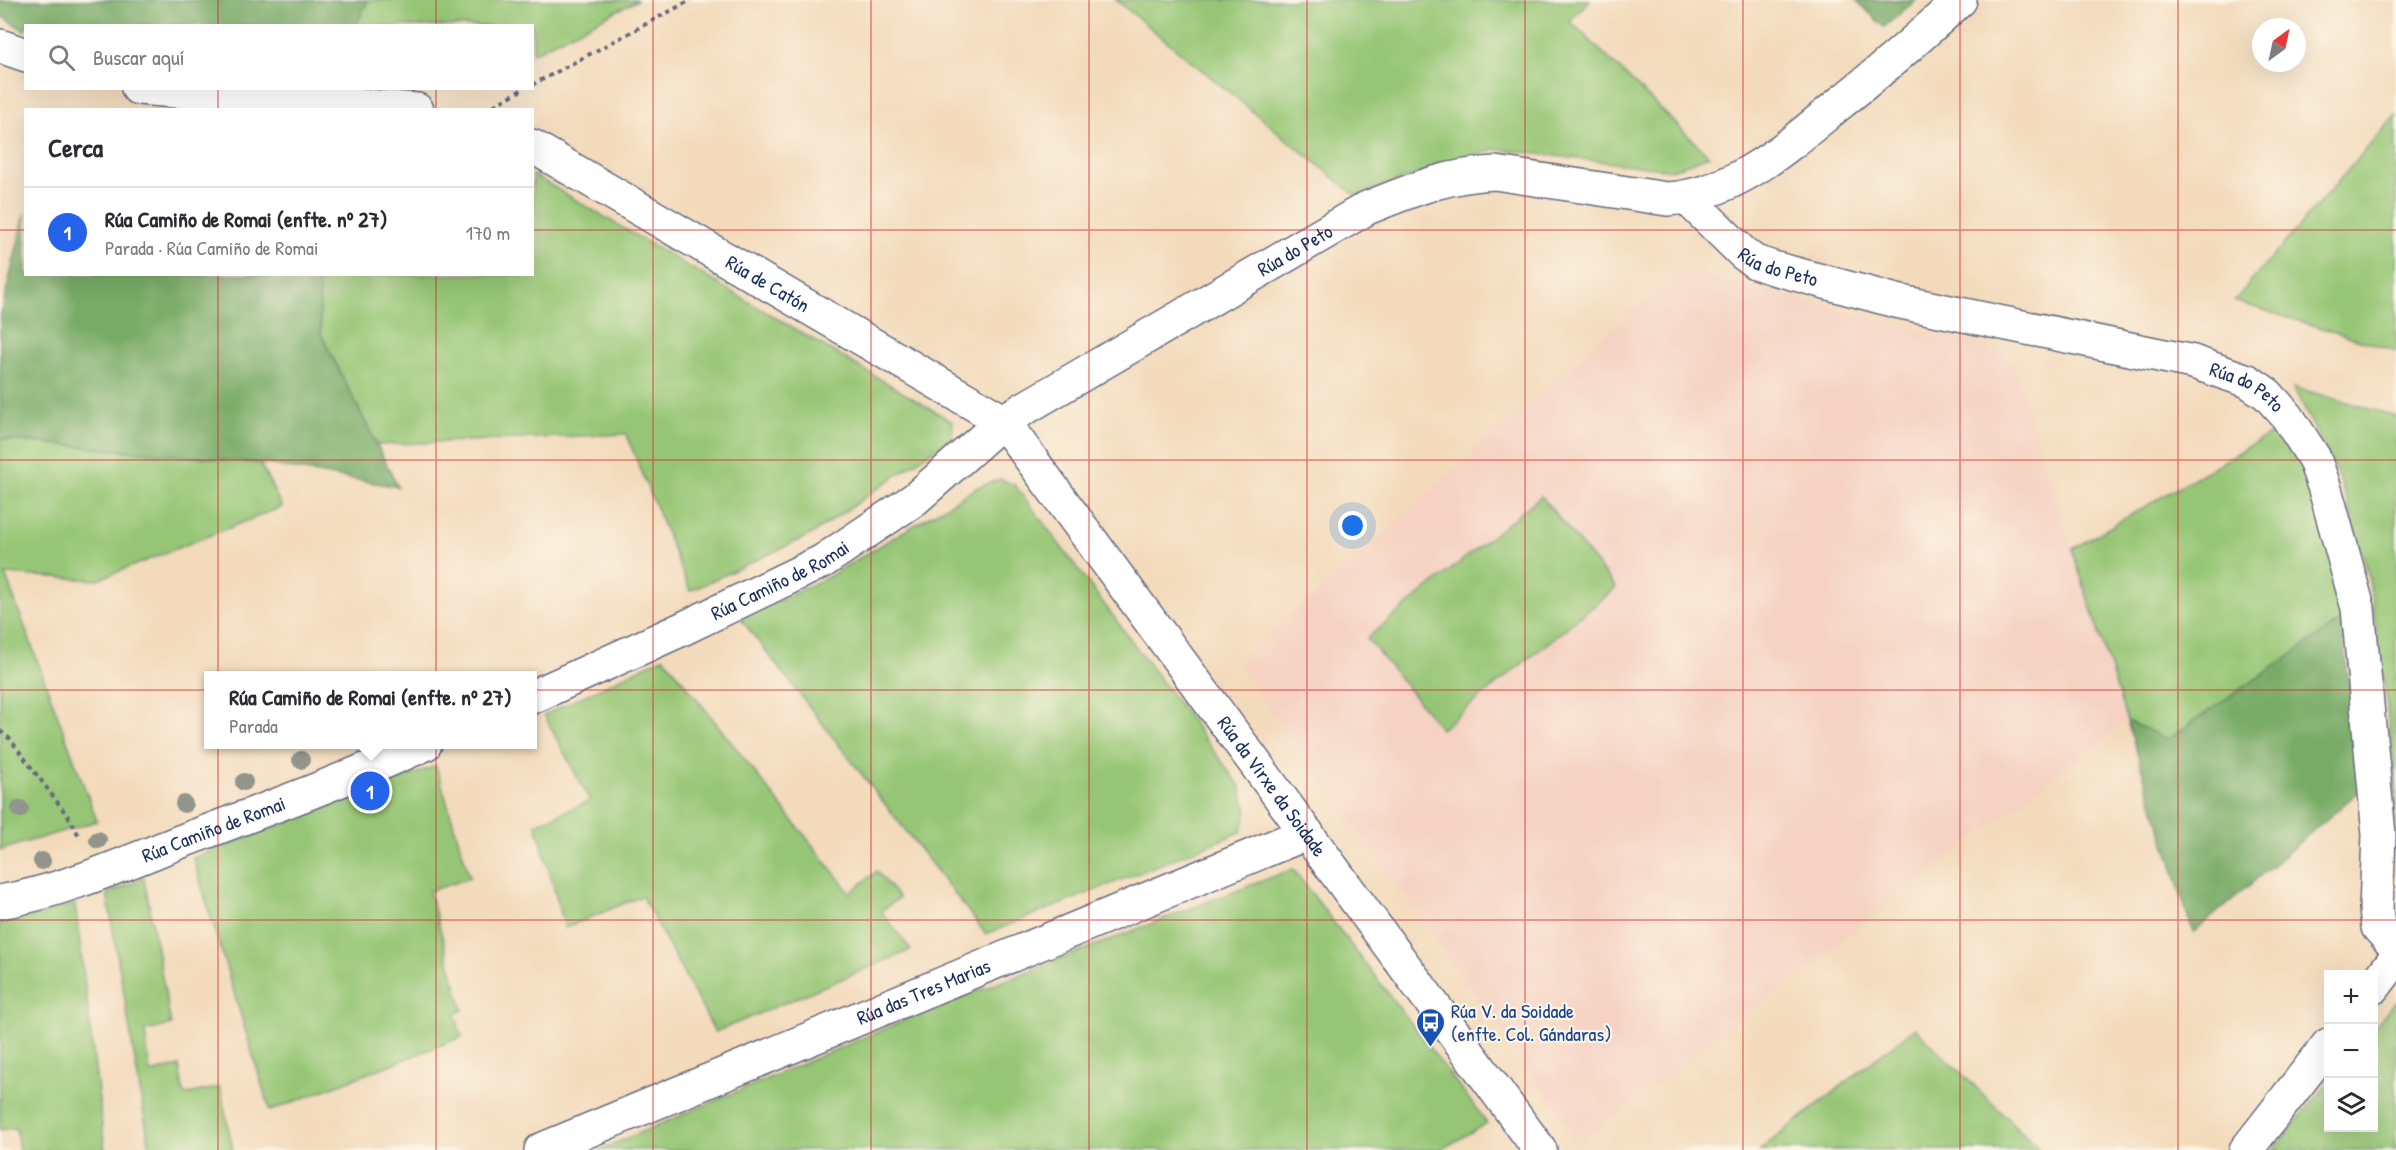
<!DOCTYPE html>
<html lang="es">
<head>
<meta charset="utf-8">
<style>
	:root { --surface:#fff; --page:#f7f7f7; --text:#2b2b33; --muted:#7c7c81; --line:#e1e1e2; --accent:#2563eb }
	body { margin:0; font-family:"Patrick Hand",sans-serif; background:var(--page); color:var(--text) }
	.controls { position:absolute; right:18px; bottom:18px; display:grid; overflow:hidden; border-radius:0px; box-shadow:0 6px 24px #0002 }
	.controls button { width:54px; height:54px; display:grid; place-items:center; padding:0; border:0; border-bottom:2px solid var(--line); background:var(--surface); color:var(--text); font:30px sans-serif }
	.compass { position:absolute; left:2252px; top:18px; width:54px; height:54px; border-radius:50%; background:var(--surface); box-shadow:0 6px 24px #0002; rotate:33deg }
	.you { position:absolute; left:1353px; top:526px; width:21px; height:21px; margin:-15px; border:4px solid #fff; border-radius:50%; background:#1a73e8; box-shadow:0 0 0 9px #1a73e833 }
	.badge { display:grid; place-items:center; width:39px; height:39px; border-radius:50%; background:var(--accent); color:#fff; font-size:20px; font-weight:700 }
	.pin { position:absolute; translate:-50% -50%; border:3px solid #fff; box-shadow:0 2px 6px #0006 }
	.popup { position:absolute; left:204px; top:671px; width:333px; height:78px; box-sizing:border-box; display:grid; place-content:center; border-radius:0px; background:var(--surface); filter:drop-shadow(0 2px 4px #0005); font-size:20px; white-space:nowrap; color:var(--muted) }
	.popup b { font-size:22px; color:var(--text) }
	.popup::after { content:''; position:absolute; left:50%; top:100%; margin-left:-12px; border:12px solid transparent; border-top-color:var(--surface) }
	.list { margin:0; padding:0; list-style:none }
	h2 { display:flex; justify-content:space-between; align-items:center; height:78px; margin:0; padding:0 24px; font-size:26px }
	h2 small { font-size:20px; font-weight:400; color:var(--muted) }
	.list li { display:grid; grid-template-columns:39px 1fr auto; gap:18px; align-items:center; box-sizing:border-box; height:90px; padding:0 24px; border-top:2px solid var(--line) }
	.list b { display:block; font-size:22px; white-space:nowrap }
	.list p { margin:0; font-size:20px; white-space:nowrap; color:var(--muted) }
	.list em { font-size:20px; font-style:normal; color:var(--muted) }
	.icon { flex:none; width:33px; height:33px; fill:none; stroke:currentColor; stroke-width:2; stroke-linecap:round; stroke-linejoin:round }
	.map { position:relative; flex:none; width:2396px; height:1150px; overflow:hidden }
	.search { position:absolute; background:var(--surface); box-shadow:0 6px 24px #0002; left:24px; top:24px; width:510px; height:66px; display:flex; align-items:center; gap:15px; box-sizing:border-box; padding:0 21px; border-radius:0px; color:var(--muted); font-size:22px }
	.panel { position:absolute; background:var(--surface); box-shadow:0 6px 24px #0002; left:24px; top:108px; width:510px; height:168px; border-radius:0px }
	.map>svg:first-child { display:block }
	.built { fill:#f5d2c2 }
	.green { fill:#96c675; stroke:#587a6a; stroke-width:1.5 }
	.forest { fill:#78ab66; stroke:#4a6d62; stroke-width:1.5 }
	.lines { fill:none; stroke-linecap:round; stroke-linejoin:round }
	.minor-casing { stroke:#676b7f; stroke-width:36 }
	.secondary-casing { stroke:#676b7f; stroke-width:36 }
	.path { stroke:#676b7f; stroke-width:4; stroke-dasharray:4.5 4.5; stroke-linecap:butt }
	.minor { stroke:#fff; stroke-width:33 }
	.secondary { stroke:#fff; stroke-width:33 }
	.tree { fill:#91958c }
	.grid { fill:none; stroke:#d62828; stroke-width:1.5; stroke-opacity:0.55 }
	.labels { text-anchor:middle; stroke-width:4.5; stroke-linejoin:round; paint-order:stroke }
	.street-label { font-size:20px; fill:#1b2f5e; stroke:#fcf5e5 }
	.transit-label { font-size:20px; fill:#164399; stroke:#fcf5e5; text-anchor:start }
</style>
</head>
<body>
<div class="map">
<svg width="2396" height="1150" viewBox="0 0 2396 1150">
	<rect width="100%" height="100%" fill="#fcf5e5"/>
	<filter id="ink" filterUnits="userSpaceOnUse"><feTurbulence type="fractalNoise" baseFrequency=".0167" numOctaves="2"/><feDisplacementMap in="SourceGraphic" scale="12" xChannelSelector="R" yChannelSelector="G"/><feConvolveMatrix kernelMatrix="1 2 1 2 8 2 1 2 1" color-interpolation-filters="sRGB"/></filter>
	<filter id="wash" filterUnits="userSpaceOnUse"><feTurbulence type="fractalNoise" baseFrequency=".008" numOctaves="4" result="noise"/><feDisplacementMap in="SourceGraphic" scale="24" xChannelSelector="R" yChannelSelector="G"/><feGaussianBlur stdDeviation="1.35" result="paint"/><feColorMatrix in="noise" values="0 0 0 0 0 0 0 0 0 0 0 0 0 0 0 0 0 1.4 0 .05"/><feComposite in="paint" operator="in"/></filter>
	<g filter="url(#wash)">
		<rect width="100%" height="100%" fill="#f3dabb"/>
		<!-- built -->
		<path class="built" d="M1679,269L2009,353L2127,721L1580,1142L1237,664Z"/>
		<!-- green -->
		<path class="green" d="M368,0H638L533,53L532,26H356Z
			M1116,0H1590L1570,21L1709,156L1672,170L1496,149L1355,195Z
			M2396,115V351L2234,301Z
			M533,175L953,422L952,437L812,534L690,591L626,434L377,445L321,334L318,275L532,274Z
			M2293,387L2396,416V863V798L2386,698L2368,572L2339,477Z
			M2279,429L2299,453L2334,568L2341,621L2168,739L2127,721L2072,549Z
			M0,439L260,463L282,507L97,580L5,574L97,821L0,850Z
			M1000,479L1015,485L1240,786L1247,811L1241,832L986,934L741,619L828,577L978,487Z
			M1541,496L1616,588L1441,729L1367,638Z
			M664,657L850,893L877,871L899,898L881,911L911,950L715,1032L642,896L565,928L536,824L590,801L544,715Z
			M436,766L470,878L429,891L463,1010L455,1014L462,1037L270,1111L193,858Z
			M1293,869L1487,1123L1440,1150H599L936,1007Z
			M144,878L171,1025L145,1031L150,1073L179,1066L184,1095L220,1087L233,1150H150L107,894Z
			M75,904L105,1150H19L16,1128L0,1130V923Z
			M2396,1001V1150H2273L2328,1083V1128H2374V1028Z
			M1915,1028L2040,1150H1760Z"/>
		<!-- forest -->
		<path class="forest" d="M0,0H368L356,25L26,26L25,31L0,15Z
			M1856,0H1916L1884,27Z
			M25,213L26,274L318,275L321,334L398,487L260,463L0,439V318Z
			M2341,621L2362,789L2193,933L2127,721L2168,739Z"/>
	</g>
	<g filter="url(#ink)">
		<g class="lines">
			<defs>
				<g id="minor">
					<path d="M0,46L26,55"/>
					<path d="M138,88L417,110"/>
					<path id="s1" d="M532,146L1003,421L1540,1150"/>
					<path id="s2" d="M1687,198L1744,254L1755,262L1773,268L1896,301L2193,362L2248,381L2267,394L2287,416L2314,458L2325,489L2358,608L2379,835L2376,908L2378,927L2396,947"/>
					<path id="s3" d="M532,697L680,630L823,561L915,499L1003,421L1367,208C1412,190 1446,175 1495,173L1667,199C1735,195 1789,145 1839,104C1881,71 1921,36 1960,0"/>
					<path id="s4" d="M0,902C63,891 123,864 182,841C264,810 346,780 425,744"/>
					<path id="s5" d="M541,1150L1307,833"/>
				</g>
				<path id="secondary" d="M2374,987L2396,958
					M2246,1150L2328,1045"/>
			</defs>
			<!-- minor casing -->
			<use href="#minor" class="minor-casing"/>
			<!-- secondary casing -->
			<use href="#secondary" class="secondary-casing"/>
			<!-- path -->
			<path class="path" d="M532,85L691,0
				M486,110L525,88
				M0,731L10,739L70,819L79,836"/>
			<!-- minor -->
			<use href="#minor" class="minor"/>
			<!-- secondary -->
			<use href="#secondary" class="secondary"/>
		</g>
		<!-- trees -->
		<g class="tree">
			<circle cx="301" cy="760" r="9"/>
			<circle cx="244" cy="782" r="9"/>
			<circle cx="184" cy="804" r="9"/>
			<circle cx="20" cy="809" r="9"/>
			<circle cx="98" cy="840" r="9"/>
			<circle cx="42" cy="861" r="9"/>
		</g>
	</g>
	<!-- grid -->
	<path class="grid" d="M218,0V26M436,0V26M653,0V1150M871,0V1150M1089,0V1150M1307,0V1150M1525,0V1150M1743,0V1150M1960,0V1150M2178,0V1150M218,88V110M436,88V110M0,230H26M532,230H2396M218,274V1150M436,274V1150M0,460H2396M0,690H2396M0,920H2396"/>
	<!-- icons -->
	<defs>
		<symbol id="bus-pin" viewBox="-11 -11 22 30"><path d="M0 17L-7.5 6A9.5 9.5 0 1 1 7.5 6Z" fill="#1a4fb4" stroke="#fcf5e5"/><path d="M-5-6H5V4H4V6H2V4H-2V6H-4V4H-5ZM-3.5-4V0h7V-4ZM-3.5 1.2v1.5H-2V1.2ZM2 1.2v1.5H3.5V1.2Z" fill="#fff"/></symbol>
	</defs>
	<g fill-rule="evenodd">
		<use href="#bus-pin" x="1414" y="1006" width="33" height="45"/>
	</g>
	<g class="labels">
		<!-- street labels -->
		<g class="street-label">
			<text dy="7" stroke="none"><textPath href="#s3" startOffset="888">Rúa do Peto</textPath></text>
			<text dy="7" stroke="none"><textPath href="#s2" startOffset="117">Rúa do Peto</textPath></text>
			<text dy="7" stroke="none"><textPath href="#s1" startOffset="273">Rúa de Catón</textPath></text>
			<text dy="7" stroke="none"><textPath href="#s2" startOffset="603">Rúa do Peto</textPath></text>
			<text dy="7" stroke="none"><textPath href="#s3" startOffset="274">Rúa Camiño de Romai</textPath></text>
			<text dy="7" stroke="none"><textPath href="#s1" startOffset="999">Rúa da Virxe da Soidade</textPath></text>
			<text dy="7" stroke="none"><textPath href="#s4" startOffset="226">Rúa Camiño de Romai</textPath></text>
			<text dy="7" stroke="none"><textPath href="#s5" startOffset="414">Rúa das Tres Marias</textPath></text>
		</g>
		<!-- transit labels -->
		<g class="transit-label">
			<text x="1451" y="1018">Rúa V. da Soidade<tspan x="1451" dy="23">(enfte. Col. Gándaras)</tspan></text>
		</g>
	</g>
</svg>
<div class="controls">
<button>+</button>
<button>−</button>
<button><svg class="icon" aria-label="layers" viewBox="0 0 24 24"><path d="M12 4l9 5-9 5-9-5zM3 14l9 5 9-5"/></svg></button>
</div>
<svg class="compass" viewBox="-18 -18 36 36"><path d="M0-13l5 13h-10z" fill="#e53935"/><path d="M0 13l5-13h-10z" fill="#7c7c81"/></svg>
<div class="you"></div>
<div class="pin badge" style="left:370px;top:791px">1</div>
<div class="popup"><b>Rúa Camiño de Romai (enfte. nº 27)</b>Parada</div>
<div class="search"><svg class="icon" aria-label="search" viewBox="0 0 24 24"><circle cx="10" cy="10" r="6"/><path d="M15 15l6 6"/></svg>Buscar aquí</div>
<section class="panel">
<h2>Cerca<small></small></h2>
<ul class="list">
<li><span class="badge">1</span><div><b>Rúa Camiño de Romai (enfte. nº 27)</b><p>Parada · Rúa Camiño de Romai</p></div><em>170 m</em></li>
</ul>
</section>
</div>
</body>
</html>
